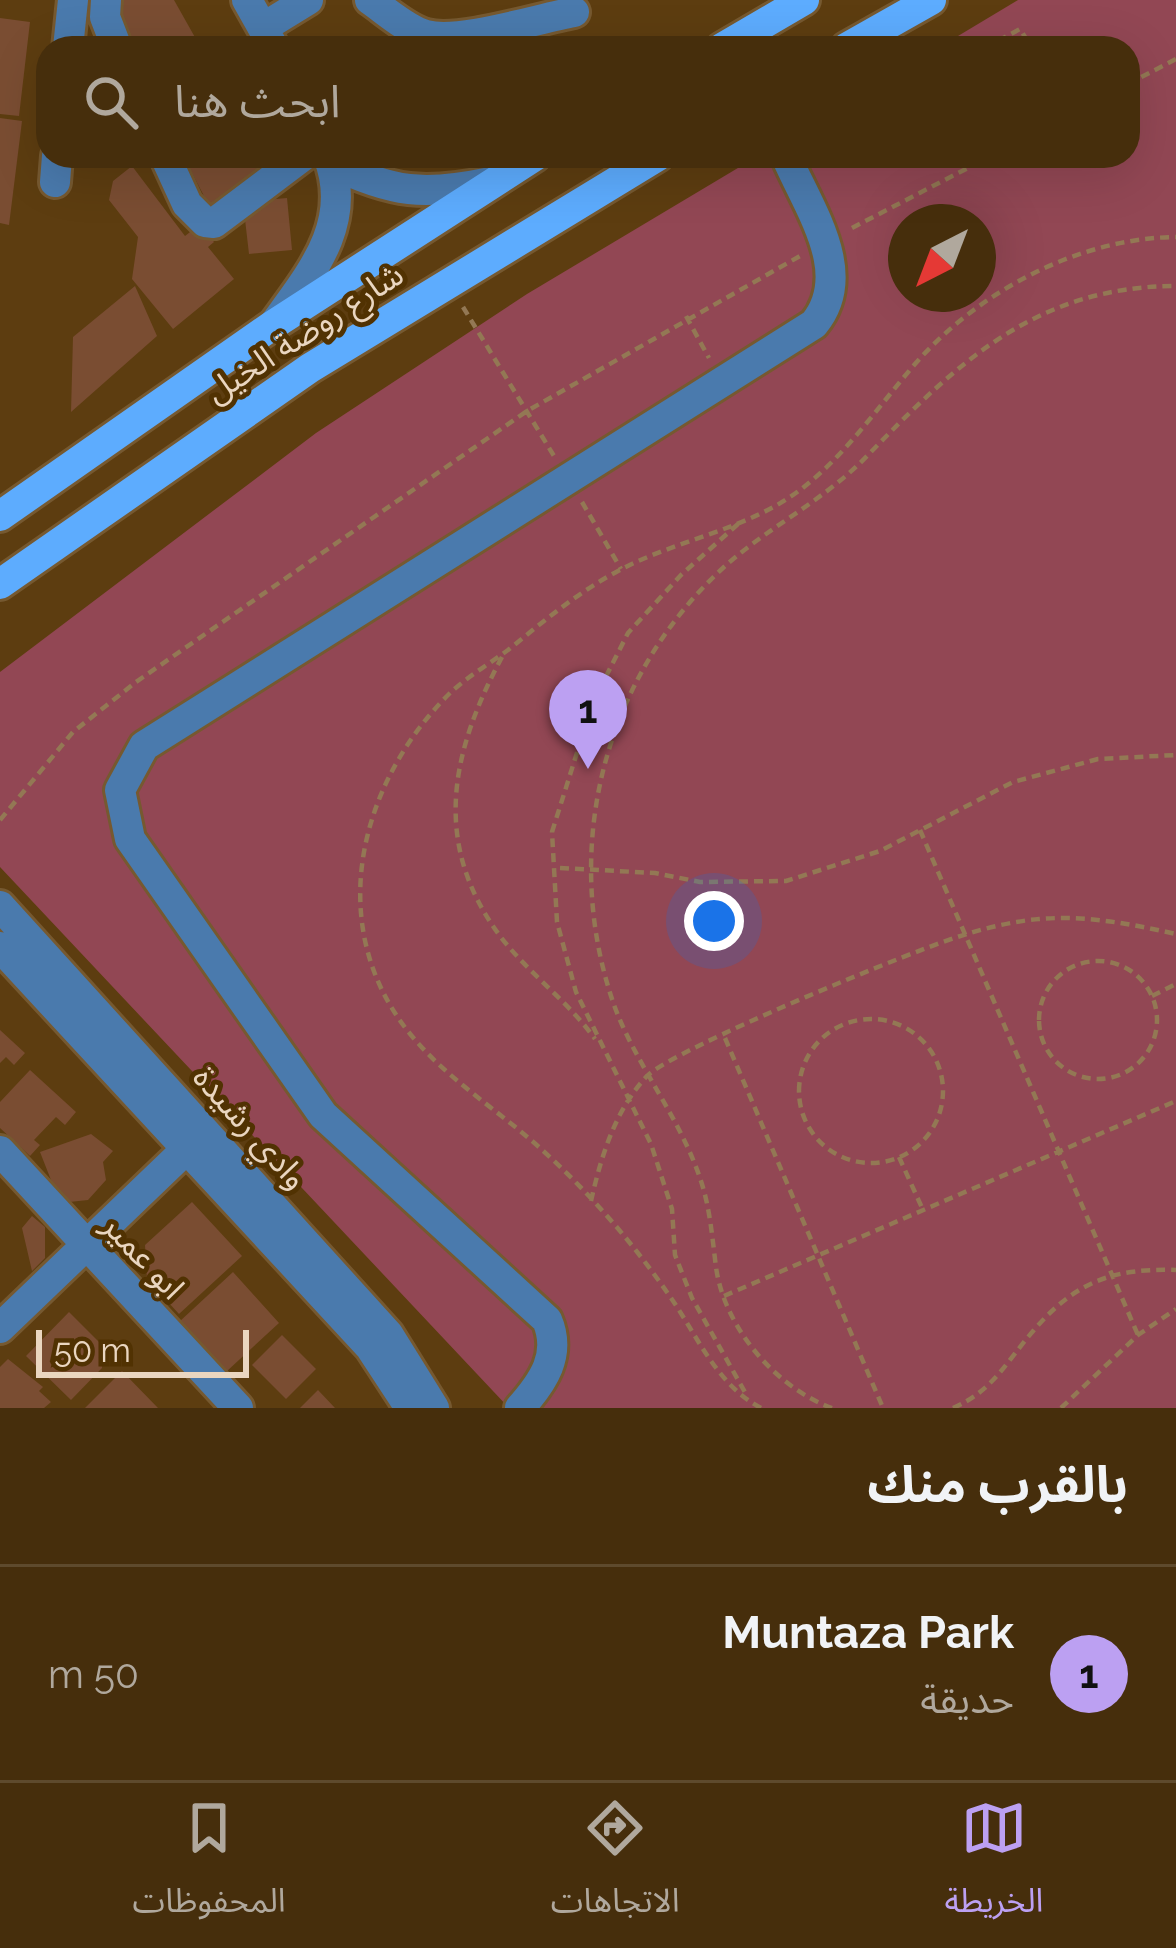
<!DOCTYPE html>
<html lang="ar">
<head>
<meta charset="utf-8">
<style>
	:root { --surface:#462e0c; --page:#503a1a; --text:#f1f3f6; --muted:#b0a89d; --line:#5e4a2d; --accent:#bca0f2 }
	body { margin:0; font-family:Raleway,"Noto Sans Arabic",sans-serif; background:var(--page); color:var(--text); direction:rtl }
	.compass { position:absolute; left:888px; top:204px; width:108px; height:108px; border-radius:50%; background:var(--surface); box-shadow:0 12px 48px #0002; rotate:222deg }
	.scale { position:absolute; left:36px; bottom:30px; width:213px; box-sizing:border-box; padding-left:12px; border:6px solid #ead6c0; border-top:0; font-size:33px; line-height:42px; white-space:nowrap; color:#ead6c0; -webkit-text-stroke:9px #513202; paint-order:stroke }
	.you { position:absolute; left:714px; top:921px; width:42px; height:42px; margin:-30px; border:9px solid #fff; border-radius:50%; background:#1a73e8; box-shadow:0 0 0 18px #1a73e833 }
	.badge { display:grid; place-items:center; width:78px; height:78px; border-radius:50%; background:var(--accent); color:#111; font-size:39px; font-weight:700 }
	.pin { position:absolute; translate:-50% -99px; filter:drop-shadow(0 3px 6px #0008) }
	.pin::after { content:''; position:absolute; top:63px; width:42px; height:36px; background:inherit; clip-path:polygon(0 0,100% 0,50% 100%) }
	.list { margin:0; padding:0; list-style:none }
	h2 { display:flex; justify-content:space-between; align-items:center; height:156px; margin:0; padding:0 48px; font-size:51px }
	h2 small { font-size:39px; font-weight:400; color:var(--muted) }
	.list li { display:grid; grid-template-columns:78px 1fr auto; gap:36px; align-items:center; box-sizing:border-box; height:216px; padding:0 48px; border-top:3px solid var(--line) }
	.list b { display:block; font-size:45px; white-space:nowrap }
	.list p { margin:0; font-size:39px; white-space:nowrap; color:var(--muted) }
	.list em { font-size:39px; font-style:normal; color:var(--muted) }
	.icon { flex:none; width:66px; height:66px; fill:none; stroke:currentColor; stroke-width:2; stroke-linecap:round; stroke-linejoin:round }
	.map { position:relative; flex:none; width:1176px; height:1408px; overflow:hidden; direction:ltr }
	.search { position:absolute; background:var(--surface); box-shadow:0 12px 48px #0002; left:36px; right:36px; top:36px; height:132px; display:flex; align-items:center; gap:30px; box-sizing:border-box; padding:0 42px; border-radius:36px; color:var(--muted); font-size:45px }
	.sheet { height:372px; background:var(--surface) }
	nav { display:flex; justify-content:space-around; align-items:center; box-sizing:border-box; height:168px; border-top:3px solid var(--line); background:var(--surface); font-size:33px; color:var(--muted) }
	nav a { display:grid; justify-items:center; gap:6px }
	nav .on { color:var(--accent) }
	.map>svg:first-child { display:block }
	.green { fill:#924754; fill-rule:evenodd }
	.building { fill:#7a4d32 }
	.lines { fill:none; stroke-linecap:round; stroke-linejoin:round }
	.minor-casing { stroke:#765930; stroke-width:36 }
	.major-casing { stroke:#765930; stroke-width:36 }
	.path { stroke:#937854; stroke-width:4.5; stroke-dasharray:9 6; stroke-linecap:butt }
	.minor { stroke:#4a7aad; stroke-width:30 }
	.major { stroke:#5dacfe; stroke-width:30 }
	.labels { text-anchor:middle; stroke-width:10; stroke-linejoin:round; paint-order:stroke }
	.street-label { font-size:33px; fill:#ead6c0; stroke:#513202 }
</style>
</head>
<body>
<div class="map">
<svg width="1176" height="1408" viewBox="0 0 1176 1408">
	<rect width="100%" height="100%" fill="#5d3d10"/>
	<!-- green -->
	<path class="green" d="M1018,0H1176V1408H509L0,867V672L316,433L527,294L758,156H1128V48H938ZM906,222H978V294H906Z"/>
	<!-- building -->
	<path class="building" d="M110,0H174L201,48H127Z
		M0,18L30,22L19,116L0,114Z
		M0,118L22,121L9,225L0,223Z
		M183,156H263L274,175L214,215Z
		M132,166L185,236L199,225L214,242L208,247L234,279L173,329L132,279L138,237L109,200L113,181Z
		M287,198L292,250L249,254L243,202Z
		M135,286L157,336L71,412L73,337Z
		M0,1030L25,1053L14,1065L6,1057L0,1063Z
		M30,1070L76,1112L65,1125L56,1117L34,1140L40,1145L30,1156L0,1128V1102Z
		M91,1134L113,1151L103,1162L106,1180L88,1200L60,1203L40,1152Z
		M192,1202L242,1256L179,1314L147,1279L145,1245Z
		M32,1216L45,1227V1258L32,1271L22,1228Z
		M233,1272L279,1323L226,1372L179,1322Z
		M69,1312L101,1344L102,1368L71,1400L26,1356Z
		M282,1335L316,1369L286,1399L252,1365Z
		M8,1359L43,1387L39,1391L51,1402L44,1408H0V1367Z
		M122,1371L158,1408H85Z
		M318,1390L335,1408H300Z"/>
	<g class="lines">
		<defs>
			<path id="minor" d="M106,0L105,17L117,48
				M247,0L274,48
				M370,0C386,11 407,30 426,35C459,44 536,19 574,12
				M264,27L308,0
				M68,48L73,0
				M165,156L187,204L205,222L214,223L303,156
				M331,163C392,193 425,196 491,182
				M55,182L57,156
				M275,323C312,272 354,222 328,156
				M0,906L388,1334L434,1408
				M0,947L370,1347L410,1408
				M0,1151L238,1408
				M0,1328L199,1137
				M520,1408C543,1382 562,1355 547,1320L323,1115L130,839L120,790L144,746L814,324C856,273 808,208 786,156"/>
			<path id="major" d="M722,48L804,0
				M846,48L931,0
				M0,516L273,325L535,156
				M0,584L310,368L658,156"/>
		</defs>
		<!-- minor casing -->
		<use href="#minor" class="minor-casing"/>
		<!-- major casing -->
		<use href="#major" class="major-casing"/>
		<!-- path -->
		<path class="path" d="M985,48L1020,29L1032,48
			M1128,84L1176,59
			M852,228L991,156
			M463,307L554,456
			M686,316L709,358
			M582,502L621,569
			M738,524L681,575L628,633L593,702L552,832L557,922L576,992L651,1144L672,1209L675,1255L692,1298L746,1394
			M502,657C451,752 431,843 500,936C528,973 568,1001 595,1039
			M0,820L73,732L136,682L527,411L800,256
			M920,830L1138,1335
			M560,868L655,873L700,882L786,881L880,851L1013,782L1098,759L1176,755
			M1039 1020a59 59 0 1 1 118 0a59 59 0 1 1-118 0Z
			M1152,996L1176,984
			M799 1091a72 72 0 1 1 144 0a72 72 0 1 1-144 0Z
			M725,1038L883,1408
			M899,1157L923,1210
			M591,1201C601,1157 615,1110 647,1076C674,1049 920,947 967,934C989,927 1016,921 1039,919C1086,915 1131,924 1176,934
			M724,1296L1176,1101
			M761,1408C717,1385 698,1337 671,1298C634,1244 588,1191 540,1148C498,1110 447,1079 411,1035C323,928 358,784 450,693C467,677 489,664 508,650C544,621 577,593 618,571C675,540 747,530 800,490C846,455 877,408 915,364C979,291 1079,238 1176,237
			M832,1408C776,1388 724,1327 716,1267C712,1236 710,1207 700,1178C678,1113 632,1060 612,999C561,845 605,676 724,567C768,527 824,501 868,455C957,363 1037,286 1176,286
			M953,1408C994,1390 1006,1362 1034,1330C1076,1281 1114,1268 1176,1270
			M1061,1408L1138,1335L1176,1309"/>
		<!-- minor -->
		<use href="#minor" class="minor"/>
		<!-- major -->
		<use href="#major" class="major"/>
	</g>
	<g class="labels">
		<!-- street labels -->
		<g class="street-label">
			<text transform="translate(304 332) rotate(-33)" y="12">شارع روضة الخيل</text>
			<text transform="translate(251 1127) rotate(48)" y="12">وادي رشيدة</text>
			<text transform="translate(144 1256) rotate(47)" y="12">ابو عمير</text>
		</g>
	</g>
</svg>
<svg class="compass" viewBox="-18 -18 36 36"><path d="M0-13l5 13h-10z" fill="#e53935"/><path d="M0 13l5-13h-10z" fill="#b0a89d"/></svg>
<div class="scale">50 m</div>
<div class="you"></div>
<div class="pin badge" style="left:588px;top:769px">1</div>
<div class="search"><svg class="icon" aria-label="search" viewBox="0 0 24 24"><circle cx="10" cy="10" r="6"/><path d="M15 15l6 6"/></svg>ابحث هنا</div>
</div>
<section class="sheet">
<h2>بالقرب منك<small></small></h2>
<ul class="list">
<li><span class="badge">1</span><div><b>Muntaza Park</b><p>حديقة</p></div><em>50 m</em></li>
</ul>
</section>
<nav>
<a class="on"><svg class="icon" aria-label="map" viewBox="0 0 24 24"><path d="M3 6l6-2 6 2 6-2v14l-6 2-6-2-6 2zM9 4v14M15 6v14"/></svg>الخريطة</a>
<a><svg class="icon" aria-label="directions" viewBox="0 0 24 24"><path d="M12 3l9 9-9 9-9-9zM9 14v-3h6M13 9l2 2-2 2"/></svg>الاتجاهات</a>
<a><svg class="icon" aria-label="saved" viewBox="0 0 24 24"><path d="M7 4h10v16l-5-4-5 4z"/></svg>المحفوظات</a>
</nav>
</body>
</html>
